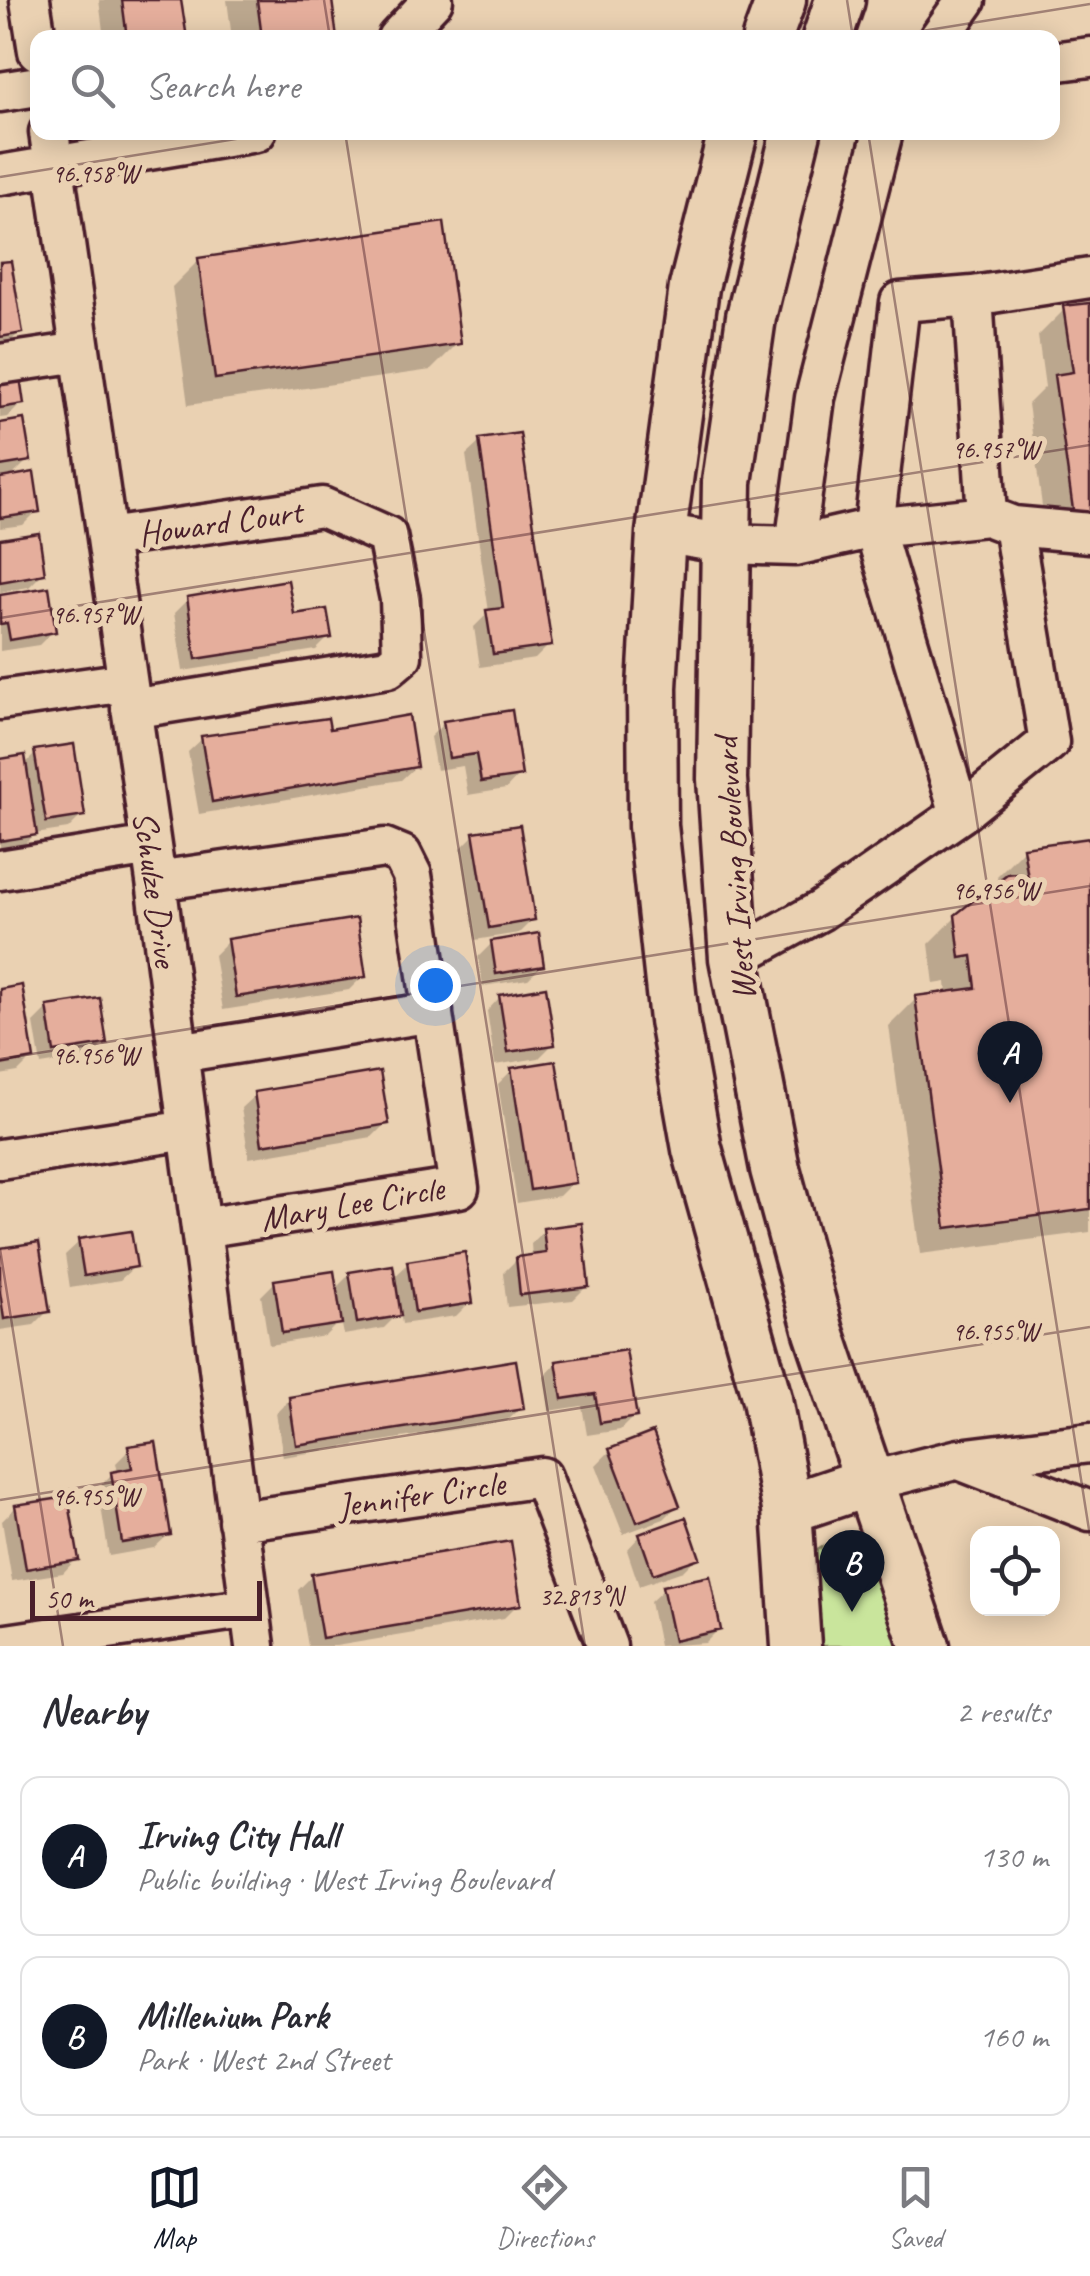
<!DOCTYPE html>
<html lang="en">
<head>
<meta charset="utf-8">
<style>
	:root { --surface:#fff; --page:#f7f7f7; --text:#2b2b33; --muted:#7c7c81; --line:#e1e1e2; --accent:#111827 }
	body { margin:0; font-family:Caveat,sans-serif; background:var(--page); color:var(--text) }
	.controls { position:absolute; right:30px; bottom:30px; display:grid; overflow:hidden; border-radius:20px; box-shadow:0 5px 25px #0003 }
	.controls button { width:90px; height:90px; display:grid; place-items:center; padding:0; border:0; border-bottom:2px solid var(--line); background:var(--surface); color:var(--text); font:50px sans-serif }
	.scale { position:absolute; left:30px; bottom:25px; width:232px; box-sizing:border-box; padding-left:10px; border:5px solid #4a1f2b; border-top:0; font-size:28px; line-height:35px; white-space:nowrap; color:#4a1f2b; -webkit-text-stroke:8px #ead1b2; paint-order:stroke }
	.you { position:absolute; left:435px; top:985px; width:35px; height:35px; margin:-25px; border:8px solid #fff; border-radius:50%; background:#1a73e8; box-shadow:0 0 0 15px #1a73e833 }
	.badge { display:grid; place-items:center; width:65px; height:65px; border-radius:50%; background:var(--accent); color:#fff; font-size:32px; font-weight:700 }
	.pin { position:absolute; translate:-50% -82px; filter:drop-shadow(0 2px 5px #0008) }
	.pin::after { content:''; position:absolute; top:52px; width:35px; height:30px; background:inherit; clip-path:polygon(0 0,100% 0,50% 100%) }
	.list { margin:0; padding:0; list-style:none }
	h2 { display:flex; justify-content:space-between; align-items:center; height:130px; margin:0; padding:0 40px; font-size:42px }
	h2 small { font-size:32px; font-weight:400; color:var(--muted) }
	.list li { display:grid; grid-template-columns:65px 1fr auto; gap:30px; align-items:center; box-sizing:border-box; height:160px; margin:0 20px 20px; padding:0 20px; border:2px solid var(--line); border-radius:20px }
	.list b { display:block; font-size:38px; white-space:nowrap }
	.list p { margin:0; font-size:32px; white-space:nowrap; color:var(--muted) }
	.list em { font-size:32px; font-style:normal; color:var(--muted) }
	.icon { flex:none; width:55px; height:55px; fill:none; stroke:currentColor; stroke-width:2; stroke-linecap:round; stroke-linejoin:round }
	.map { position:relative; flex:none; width:1090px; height:1646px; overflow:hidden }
	.search { position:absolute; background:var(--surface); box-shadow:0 5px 25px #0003; left:30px; right:30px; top:30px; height:110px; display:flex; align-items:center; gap:25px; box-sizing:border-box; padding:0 35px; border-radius:20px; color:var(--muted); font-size:38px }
	.sheet { height:490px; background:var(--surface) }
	nav { display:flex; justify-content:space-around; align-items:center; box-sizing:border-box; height:140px; border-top:2px solid var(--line); background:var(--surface); font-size:28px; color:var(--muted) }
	nav a { display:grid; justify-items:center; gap:5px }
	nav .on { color:var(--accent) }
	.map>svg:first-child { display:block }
	.green { fill:#c9e59c; stroke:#8a8264; stroke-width:2.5 }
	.shadow { fill:#0003 }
	.building { fill:#e5ae9c; stroke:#4a1f2b; stroke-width:2.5 }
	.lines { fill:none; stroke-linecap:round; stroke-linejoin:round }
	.minor-casing { stroke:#4a1f2b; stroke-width:45 }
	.major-casing { stroke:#4a1f2b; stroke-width:55 }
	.minor { stroke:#ead1b2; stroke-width:38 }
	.major { stroke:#ead1b2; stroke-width:48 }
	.ticks { fill:none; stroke:#4a1f2b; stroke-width:2.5; stroke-opacity:0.45 }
	.labels { text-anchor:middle; stroke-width:10; stroke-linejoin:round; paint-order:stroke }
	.street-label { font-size:35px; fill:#4a1f2b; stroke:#ead1b2 }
	.ticks-label { font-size:25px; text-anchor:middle; fill:#4a1f2b; stroke:#ead1b2; stroke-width:10; stroke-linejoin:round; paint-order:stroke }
</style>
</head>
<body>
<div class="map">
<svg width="1090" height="1646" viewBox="0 0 1090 1646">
	<rect width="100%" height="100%" fill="#ead1b2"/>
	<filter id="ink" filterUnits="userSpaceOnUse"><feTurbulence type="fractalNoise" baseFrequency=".01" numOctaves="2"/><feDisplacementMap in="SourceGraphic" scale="20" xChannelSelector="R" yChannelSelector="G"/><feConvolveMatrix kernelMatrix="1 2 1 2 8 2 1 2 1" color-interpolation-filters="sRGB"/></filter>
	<g filter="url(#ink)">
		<!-- green -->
		<path class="green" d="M862,1533L901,1646H814L813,1553L832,1541Z"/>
		<!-- shadow -->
		<path class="shadow" d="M99,0H179L184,38H104Z
			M227,0H329L335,38H232Z
			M199,260L458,343L431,370L188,405L172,287Z
			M0,265L20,332L6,346L0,347Z
			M1090,305V536L1047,542L1028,404L1045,387L1038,336L1065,309Z
			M0,376L22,403L8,417L0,418Z
			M0,426L28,460L10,478L37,511L23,525L0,528Z
			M480,442L549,645L535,659L480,667L474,627L489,612L466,455Z
			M0,542L42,574L29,587L0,592Z
			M0,597L53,631L39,645L0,651Z
			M188,599L292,617L329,637L316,650L183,671L174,613Z
			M444,723L519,775L506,789L468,795L463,766L436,770L430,737Z
			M328,732L415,767L401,780L199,814L188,752L202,739Z
			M36,753L82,815L68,829L35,834L21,848L0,851V762L24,765Z
			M475,834L533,919L519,933L475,940L461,848Z
			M1090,840V1232L920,1254L889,1026L916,999L947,995L946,982L934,984L929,944L956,917L998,884L997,876L1024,849Z
			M228,941L363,976L349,990L223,1010L214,955Z
			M492,943L542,966L528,979L483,986L478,957Z
			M0,991L32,1058L18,1072L0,1075Z
			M500,997L553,1044L539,1058L495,1065L487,1011Z
			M48,1009L104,1043L91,1057L41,1065L34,1023Z
			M512,1070L573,1182L559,1196L517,1203L498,1084Z
			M255,1095L386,1123L372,1137L249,1158L241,1108Z
			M545,1230L587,1286L573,1300L507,1307L503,1273L517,1259L532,1257L531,1244Z
			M79,1242L134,1267L120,1280L70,1288L65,1255Z
			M0,1251L48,1311L34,1325L0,1330Z
			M408,1264L470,1302L456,1316L402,1324L400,1312L384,1328L344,1335L341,1320L325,1336L269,1345L261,1296L275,1282L334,1290L350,1274L392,1279Z
			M557,1363L634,1416L620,1430L587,1435L582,1406L549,1411L544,1377Z
			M290,1399L521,1408L507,1421L283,1457L276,1413Z
			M130,1449L168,1535L154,1548L109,1556L98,1488L112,1474L118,1473L116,1463Z
			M610,1451L678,1505L664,1519L623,1534L596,1465Z
			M16,1507L76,1559L63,1573L12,1581L2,1521Z
			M640,1536L697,1557L683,1571L639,1586L627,1550Z
			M312,1576L518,1604L504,1618L336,1646H308L298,1590Z
			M664,1589L718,1630L705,1643L659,1646L650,1602Z"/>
		<!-- building -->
		<path class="building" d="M122,0H181L187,38H127Z
			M257,0H332L337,38H262Z
			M444,222L461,344L215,379L198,258Z
			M11,261L23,333L0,337V262Z
			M1090,303V514L1074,517L1054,375L1073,372L1063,306Z
			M19,370L24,404L0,408V373Z
			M24,419L31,461L0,466V423Z
			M520,433L552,646L493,654L486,610L503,608L479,439Z
			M34,472L40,512L0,518V478Z
			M39,533L45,574L0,582V539Z
			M288,580L294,614L327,609L332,638L196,659L187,597Z
			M49,587L56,632L10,640L7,623L0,624V595Z
			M512,710L522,776L481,782L476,754L449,758L443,721Z
			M409,715L417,767L212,802L201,736L328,718L330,729Z
			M74,744L85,816L46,822L34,750Z
			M25,755L37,835L0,841V759Z
			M520,825L535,920L489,928L473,832Z
			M1090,838V1209L946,1228L915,996L976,988L972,956L960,958L955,915L1007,874L1016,873L1017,879L1028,878L1023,847Z
			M357,918L366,977L236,997L227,939Z
			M539,933L544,966L496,974L491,941Z
			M22,985L34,1059L0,1065V989Z
			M546,987L555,1045L508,1052L499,995Z
			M100,998L107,1044L54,1052L47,1006Z
			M556,1061L576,1183L530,1190L511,1068Z
			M380,1071L389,1124L262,1145L254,1092Z
			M582,1223L589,1287L520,1295L516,1257L546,1253L543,1228Z
			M131,1231L137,1267L84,1276L78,1239Z
			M39,1242L50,1312L4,1319L0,1292V1248Z
			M465,1252L473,1303L415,1312L407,1261Z
			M393,1265L401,1316L357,1323L349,1272Z
			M334,1271L342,1324L282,1333L274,1280Z
			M626,1350L637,1417L600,1423L595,1394L562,1399L556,1361Z
			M516,1360L524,1409L296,1445L289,1397Z
			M653,1432L680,1506L637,1522L609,1449Z
			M156,1442L171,1535L122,1543L111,1472L132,1468L128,1446Z
			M68,1497L79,1560L26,1569L15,1505Z
			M686,1517L700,1558L653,1574L639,1534Z
			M511,1541L521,1605L322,1638L311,1574Z
			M710,1576L721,1630L674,1641L662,1586Z"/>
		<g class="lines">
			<defs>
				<path id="minor" d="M30,0L38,51
					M397,38L433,0
					M939,38L966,0
					M1052,62L1090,57
					M0,92L38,86
					M49,132L156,881L255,1646
					M0,175L256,132
					M973,296L1090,278
					M0,364L80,352
					M661,533L726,544L795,546L815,398L883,132
					M107,538L322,507L387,536L400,599L402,656L388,668L131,709
					M795,546L874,528L900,302L973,296L987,516L1013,526L1090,533
					M0,700L127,682
					M960,814L874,528L987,516
					M0,870L151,846
					M156,881L385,848L402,855L412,875L459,1188L201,1228
					M734,958L820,911L960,814L1049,742L1013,526
					M178,1053L433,1012
					M0,1159L188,1130
					M962,1461L1090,1511
					M871,1481L959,1459L1090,1443
					M238,1521L542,1477L607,1646
					M0,1645L250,1608"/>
				<path id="major" d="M767,38L781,0
					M827,38L840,0
					M733,132L694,287L661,533L652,687L653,826L674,1020L697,1149L767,1399L787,1509L796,1646
					M796,132L751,317L727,482L722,779L734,958L775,1169L819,1332L925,1646
					M787,1509L871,1481"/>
			</defs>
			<!-- minor casing -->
			<use href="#minor" class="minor-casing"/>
			<!-- major casing -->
			<use href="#major" class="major-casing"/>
			<!-- minor -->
			<use href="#minor" class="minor"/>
			<!-- major -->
			<use href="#major" class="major"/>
		</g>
	</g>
	<!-- ticks -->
	<path class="ticks" d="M324,0L330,38M847,0L853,38M879,38L1090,4M345,132L585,1646M868,132L1090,1536M0,177L279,132M0,618L1090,445M0,1059L1090,886M0,1249L63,1646M0,1500L1090,1327"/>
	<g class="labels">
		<!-- street labels -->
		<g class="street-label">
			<text transform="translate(220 522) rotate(-8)" y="12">Howard Court</text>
			<text transform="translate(734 869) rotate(-94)" y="12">West Irving Boulevard</text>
			<text transform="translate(156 889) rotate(82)" y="12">Schulze Drive</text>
			<text transform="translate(352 1203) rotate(-10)" y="12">Mary Lee Circle</text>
			<text transform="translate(421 1494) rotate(-8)" y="12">Jennifer Circle</text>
		</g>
	</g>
	<g class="ticks-label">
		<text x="95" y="182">96.958°W</text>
		<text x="995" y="458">96.957°W</text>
		<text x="95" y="623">96.957°W</text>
		<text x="995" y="899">96.956°W</text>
		<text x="95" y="1064">96.956°W</text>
		<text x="995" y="1340">96.955°W</text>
		<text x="95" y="1505">96.955°W</text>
		<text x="581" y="1605">32.813°N</text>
	</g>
</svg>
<div class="controls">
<button><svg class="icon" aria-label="locate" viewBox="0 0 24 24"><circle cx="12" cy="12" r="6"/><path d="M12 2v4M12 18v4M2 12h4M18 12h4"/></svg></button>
</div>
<div class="scale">50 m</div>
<div class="you"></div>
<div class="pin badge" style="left:1010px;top:1103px">A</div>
<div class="pin badge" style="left:852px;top:1612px">B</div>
<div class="search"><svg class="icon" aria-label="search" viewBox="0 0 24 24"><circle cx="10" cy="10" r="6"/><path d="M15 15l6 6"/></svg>Search here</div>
</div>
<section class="sheet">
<h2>Nearby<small>2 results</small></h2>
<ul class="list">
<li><span class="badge">A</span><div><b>Irving City Hall</b><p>Public building · West Irving Boulevard</p></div><em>130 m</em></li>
<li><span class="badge">B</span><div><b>Millenium Park</b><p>Park · West 2nd Street</p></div><em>160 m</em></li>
</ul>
</section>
<nav>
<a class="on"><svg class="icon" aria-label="map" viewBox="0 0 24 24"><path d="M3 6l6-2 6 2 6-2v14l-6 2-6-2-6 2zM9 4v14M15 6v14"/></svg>Map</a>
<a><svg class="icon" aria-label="directions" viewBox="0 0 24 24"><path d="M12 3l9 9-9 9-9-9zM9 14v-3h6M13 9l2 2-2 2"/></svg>Directions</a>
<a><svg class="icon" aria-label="saved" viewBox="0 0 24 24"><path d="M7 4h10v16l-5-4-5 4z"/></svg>Saved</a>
</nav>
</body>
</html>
